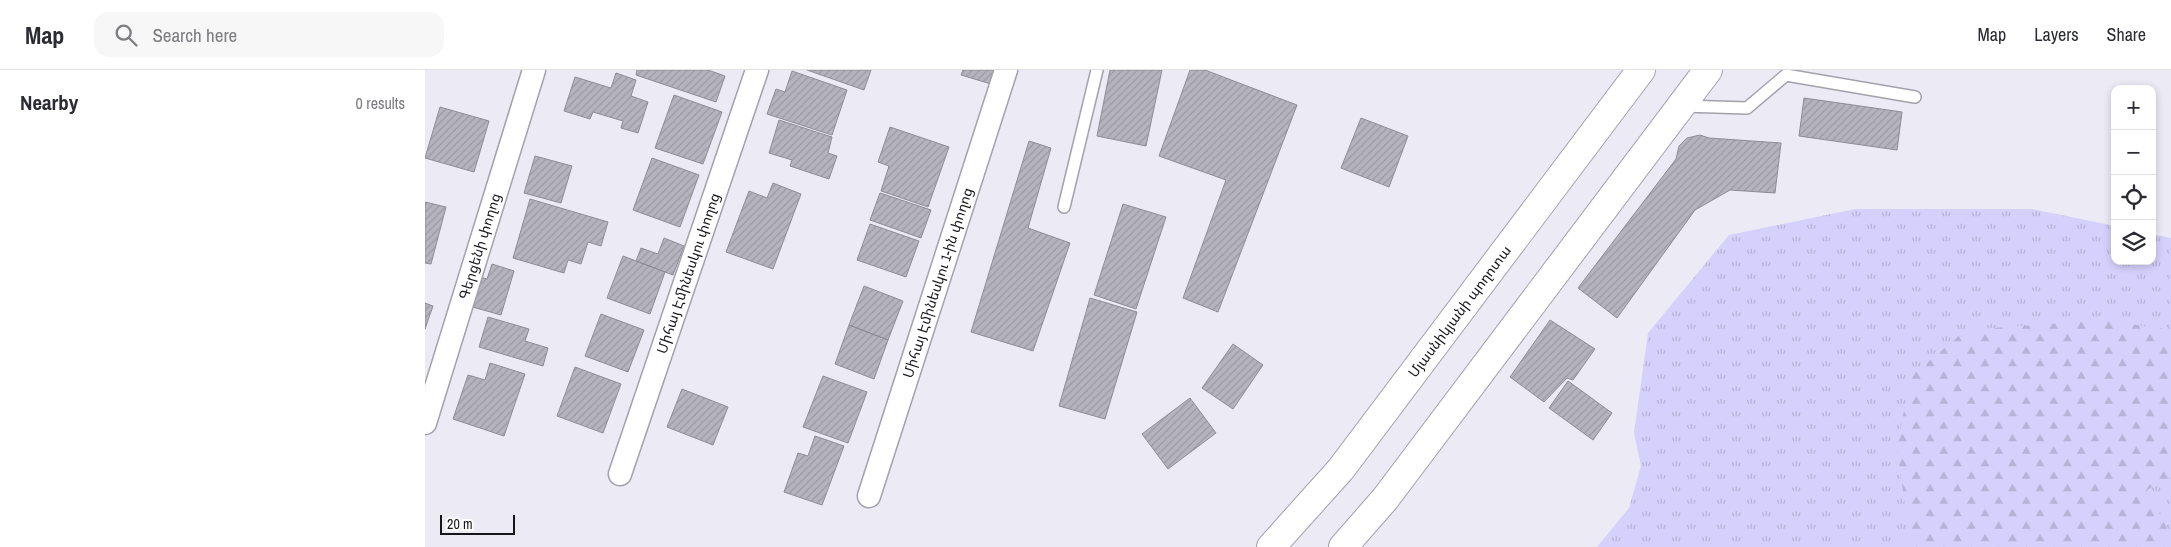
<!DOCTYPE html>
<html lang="en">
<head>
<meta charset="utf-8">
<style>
	:root { --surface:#fff; --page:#f7f7f7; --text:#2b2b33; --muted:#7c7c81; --line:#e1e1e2 }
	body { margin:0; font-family:"Archivo Narrow","Noto Sans Armenian",sans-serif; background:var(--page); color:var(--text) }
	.controls { position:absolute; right:15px; top:15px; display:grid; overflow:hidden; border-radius:10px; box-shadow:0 2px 8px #0003 }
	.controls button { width:45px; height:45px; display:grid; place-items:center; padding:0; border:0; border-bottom:1px solid var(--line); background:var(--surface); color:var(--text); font:25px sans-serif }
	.scale { position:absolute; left:15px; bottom:12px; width:75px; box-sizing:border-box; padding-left:5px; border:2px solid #16161a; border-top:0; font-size:14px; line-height:18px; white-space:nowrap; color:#16161a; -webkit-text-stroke:4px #fff; paint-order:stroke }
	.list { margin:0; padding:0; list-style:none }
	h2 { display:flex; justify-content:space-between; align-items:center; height:65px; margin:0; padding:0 20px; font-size:21px }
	h2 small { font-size:16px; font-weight:400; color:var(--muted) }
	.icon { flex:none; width:28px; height:28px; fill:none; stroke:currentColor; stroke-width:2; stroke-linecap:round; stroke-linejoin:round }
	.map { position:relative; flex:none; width:1746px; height:477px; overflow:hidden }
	header { display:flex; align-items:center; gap:30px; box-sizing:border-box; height:70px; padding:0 25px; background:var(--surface); border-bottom:1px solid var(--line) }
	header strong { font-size:24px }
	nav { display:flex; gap:28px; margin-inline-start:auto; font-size:18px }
	.search { width:350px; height:45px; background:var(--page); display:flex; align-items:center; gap:12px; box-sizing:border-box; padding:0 18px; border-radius:15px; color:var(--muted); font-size:19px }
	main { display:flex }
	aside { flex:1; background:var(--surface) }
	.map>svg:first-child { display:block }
	.grass { fill:url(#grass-tufts) }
	.forest { fill:url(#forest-firs) }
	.building { fill:url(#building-hatch); stroke:#8e8d97 }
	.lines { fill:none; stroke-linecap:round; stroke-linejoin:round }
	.lane-casing { stroke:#a2a1ac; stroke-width:14 }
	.street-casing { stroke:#a2a1ac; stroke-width:25 }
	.highway-casing { stroke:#a2a1ac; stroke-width:30 }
	.lane { stroke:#fff; stroke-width:11 }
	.street { stroke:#fff; stroke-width:22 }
	.highway { stroke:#fff; stroke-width:28 }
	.labels { text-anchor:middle; stroke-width:4; stroke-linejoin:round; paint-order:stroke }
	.street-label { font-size:14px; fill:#16161a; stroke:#fff }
</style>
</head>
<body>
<header>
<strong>Map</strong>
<div class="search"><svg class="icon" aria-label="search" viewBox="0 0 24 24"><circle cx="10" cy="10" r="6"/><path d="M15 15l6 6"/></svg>Search here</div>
<nav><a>Map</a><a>Layers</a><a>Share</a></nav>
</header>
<main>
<aside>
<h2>Nearby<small>0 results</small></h2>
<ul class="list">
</ul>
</aside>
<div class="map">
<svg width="1746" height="477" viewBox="0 0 1746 477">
	<defs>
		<pattern id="grass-tufts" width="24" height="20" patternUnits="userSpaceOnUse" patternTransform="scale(1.25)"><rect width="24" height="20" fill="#d6d0fc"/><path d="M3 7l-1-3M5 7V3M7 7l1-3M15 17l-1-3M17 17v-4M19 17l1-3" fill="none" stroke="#b7b2d7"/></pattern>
		<pattern id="forest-firs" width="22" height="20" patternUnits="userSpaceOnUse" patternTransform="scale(1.25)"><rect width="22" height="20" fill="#d6d0fc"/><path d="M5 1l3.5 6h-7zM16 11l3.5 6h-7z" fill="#b7b2d7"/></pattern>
		<pattern id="building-hatch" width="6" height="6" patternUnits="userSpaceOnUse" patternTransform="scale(1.25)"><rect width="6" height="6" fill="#b5b3be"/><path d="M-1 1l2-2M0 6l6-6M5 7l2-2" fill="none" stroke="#9b99a3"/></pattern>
	</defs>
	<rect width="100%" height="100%" fill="#ebeaf5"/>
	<!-- grass -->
	<path class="grass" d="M1430,139H1607L1690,156V191H1727V164L1746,168V477H1172L1204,438L1216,396L1209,363L1223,263L1304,165Z"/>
	<!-- forest -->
	<path class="forest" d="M1678,250L1746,260V407L1722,420L1746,466V477H1486L1472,379L1485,307L1541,260Z"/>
	<!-- building -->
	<path class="building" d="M212,0H283L300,6L291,32L211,5Z
		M382,0H446L439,20Z
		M538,0H570L566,14L536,5Z
		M685,0H737L721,76L672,66Z
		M765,0H780L872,35L793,242L758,228L801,110L734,86Z
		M367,1L422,20L407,65L342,44L351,19L360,22Z
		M191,3L211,10L206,26L223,32L213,63L196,58L198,51L168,42L165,49L139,41L150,7L186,18Z
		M249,25L297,42L278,94L230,78Z
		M1379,28L1477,42L1472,80L1374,66Z
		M15,37L64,51L49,102L0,88Z
		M936,48L983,66L964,117L916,98Z
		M354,50L407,67L403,83L412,86L404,109L365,96L367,90L344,83Z
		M465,57L524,77L503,137L456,121L464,96L453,92Z
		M1275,65L1284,68L1356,73L1350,123L1305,120L1270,140L1192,248L1153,218L1251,89L1254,76L1262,68Z
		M604,71L626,78L603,158L645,173L608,281L546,262Z
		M110,86L147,96L136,133L99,123Z
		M227,88L274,105L255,157L208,140Z
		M348,113L376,124L348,199L301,182L324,121L342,128Z
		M455,123L506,140L496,168L445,150Z
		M105,129L183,152L176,176L163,172L156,194L143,190L139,203L88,188Z
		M0,132L21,137L6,194L0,193Z
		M698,134L741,147L711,239L669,225Z
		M445,154L494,171L481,207L432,190Z
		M239,168L259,176L248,205L211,191L216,178L233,184Z
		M198,186L240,202L225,244L182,228Z
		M67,194L89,201L76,245L44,236L52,206L62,209Z
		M439,216L478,231L463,270L424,255Z
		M665,228L712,242L680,349L634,336Z
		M0,233L8,236L0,259Z
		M176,244L219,260L203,302L160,286Z
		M63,247L104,259L100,271L123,278L118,296L54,277Z
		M1125,250L1170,279L1148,310L1142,308L1119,332L1085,307Z
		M424,255L463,270L449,309L410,294Z
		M808,274L838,295L808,339L777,318Z
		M65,293L100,304L79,366L28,349L43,305L60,310Z
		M150,297L196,314L178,363L132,346Z
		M398,306L442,322L423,373L378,357Z
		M1143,311L1187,343L1168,370L1124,338Z
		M257,319L303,337L288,375L242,357Z
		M765,328L791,363L743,399L717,364Z
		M390,366L419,376L397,435L359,422L373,383L383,386Z"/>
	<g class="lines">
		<defs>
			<path id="lane" d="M1258,36L1322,38L1361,5L1490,27
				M639,137L672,0"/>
			<g id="street">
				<path id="s1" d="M0,353L109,0"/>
				<path id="s2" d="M195,404L332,0"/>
				<path id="s3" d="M444,426L581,0"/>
			</g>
			<g id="highway">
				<path id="s4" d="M846,477L916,399L1216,0"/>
				<path d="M918,477L960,429L1283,0"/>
			</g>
		</defs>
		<!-- lane casing -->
		<use href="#lane" class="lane-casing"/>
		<!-- street casing -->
		<use href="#street" class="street-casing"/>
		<!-- highway casing -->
		<use href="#highway" class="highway-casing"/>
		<!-- lane -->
		<use href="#lane" class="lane"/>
		<!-- street -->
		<use href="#street" class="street"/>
		<!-- highway -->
		<use href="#highway" class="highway"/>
	</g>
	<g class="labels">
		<!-- street labels -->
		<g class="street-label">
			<text dy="5" stroke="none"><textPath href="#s1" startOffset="185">Գերցենի փողոց</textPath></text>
			<text dy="5" stroke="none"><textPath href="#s2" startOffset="212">Միհայ Էմինեսկու փողոց</textPath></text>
			<text dy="5" stroke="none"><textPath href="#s3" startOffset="224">Միհայ Էմինեսկու 1-ին փողոց</textPath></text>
			<text dy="5" stroke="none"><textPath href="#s4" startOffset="302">Մյասնիկյանի պողոտա</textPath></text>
		</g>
	</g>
</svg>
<div class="controls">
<button>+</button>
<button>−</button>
<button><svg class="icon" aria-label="locate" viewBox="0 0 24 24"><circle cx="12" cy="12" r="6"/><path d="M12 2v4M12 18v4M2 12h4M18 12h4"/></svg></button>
<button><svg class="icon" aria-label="layers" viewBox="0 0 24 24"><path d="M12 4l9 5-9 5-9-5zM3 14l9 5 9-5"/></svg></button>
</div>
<div class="scale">20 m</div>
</div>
</main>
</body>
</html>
